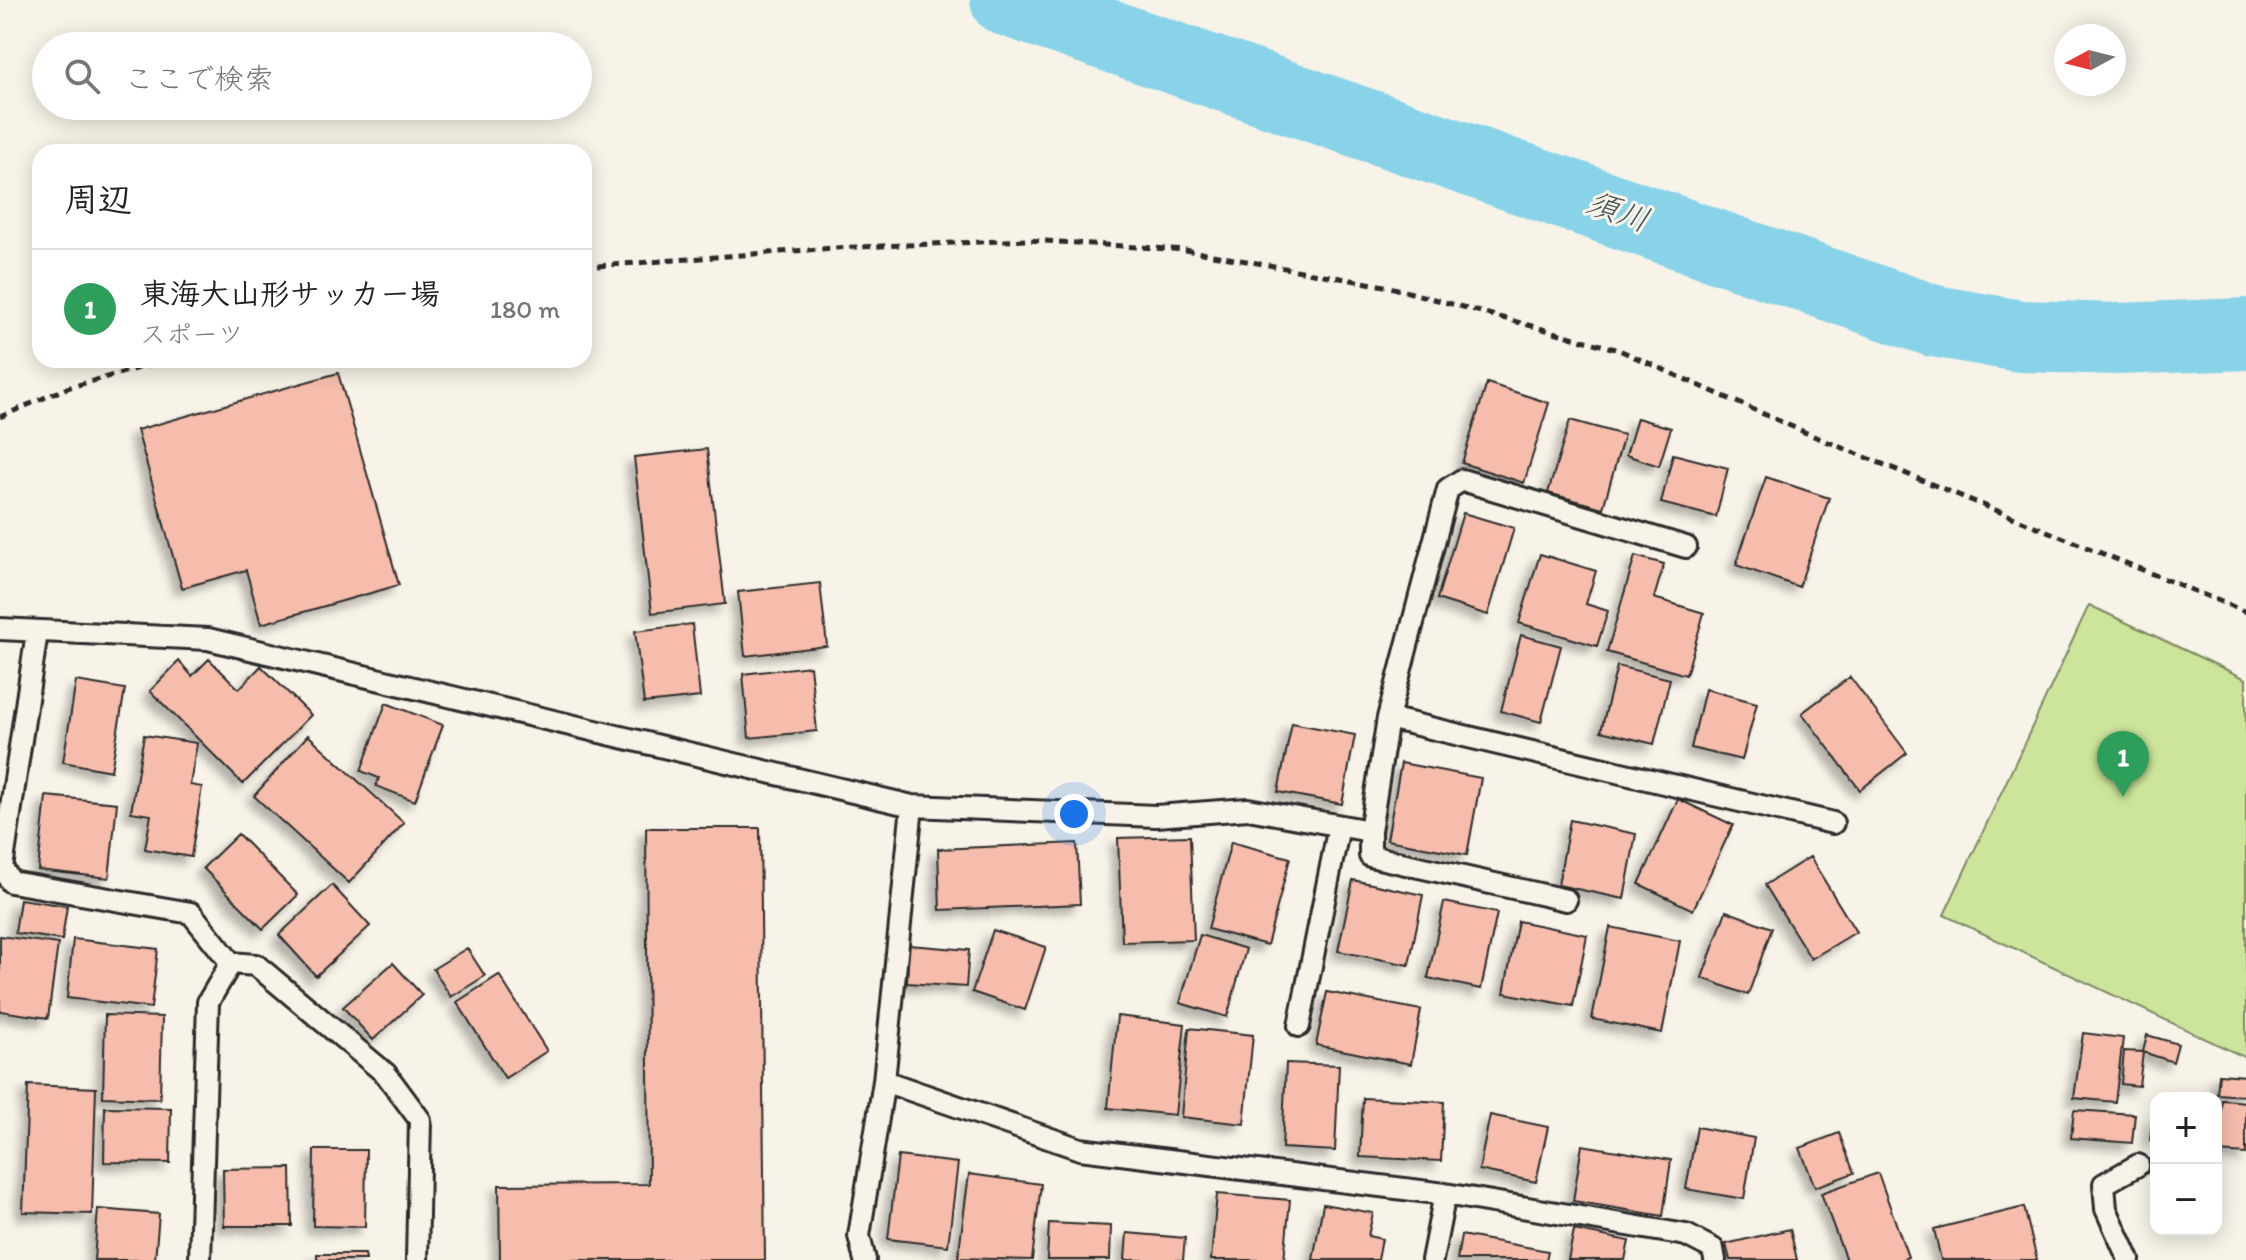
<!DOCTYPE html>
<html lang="ja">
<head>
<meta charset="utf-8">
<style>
	:root { --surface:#fff; --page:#f6f6f6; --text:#222; --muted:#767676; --line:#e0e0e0; --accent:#d93025 }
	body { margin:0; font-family:Itim,"Klee One",sans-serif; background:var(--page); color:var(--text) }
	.controls { position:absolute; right:24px; bottom:24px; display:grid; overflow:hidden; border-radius:16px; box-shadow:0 4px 20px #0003 }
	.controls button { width:72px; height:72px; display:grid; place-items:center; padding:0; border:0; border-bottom:2px solid var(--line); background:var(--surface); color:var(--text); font:40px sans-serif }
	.compass { position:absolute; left:2054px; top:24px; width:72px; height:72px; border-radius:50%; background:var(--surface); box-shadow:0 4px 20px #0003; rotate:263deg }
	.you { position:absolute; left:1074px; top:814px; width:28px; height:28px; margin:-20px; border:6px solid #fff; border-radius:50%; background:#1a73e8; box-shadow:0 0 0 12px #1a73e833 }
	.badge { display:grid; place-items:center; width:52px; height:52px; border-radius:50%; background:var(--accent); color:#fff; font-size:26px; font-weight:700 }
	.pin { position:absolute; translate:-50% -66px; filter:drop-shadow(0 2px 4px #0008) }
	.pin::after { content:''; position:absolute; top:42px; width:28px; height:24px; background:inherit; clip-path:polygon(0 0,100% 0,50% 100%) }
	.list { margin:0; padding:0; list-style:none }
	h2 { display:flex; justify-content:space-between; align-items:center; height:104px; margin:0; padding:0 32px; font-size:34px }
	h2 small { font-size:26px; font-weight:400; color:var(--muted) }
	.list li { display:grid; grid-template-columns:52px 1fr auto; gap:24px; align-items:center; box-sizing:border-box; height:120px; padding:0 32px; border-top:2px solid var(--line) }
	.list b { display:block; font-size:30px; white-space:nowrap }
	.list p { margin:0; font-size:26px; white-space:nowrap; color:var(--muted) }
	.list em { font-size:26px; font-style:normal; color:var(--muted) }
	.icon { flex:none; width:44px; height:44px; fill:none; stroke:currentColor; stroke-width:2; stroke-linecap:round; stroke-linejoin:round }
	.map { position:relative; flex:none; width:2246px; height:1260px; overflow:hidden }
	.search { position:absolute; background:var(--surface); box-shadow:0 4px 20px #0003; left:32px; top:32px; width:560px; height:88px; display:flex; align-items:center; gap:20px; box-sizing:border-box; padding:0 28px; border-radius:44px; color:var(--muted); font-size:30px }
	.panel { position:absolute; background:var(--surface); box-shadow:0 4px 20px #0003; left:32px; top:144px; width:560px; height:224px; border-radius:24px }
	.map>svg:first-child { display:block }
	.green { fill:#cce59b; stroke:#7c8863; stroke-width:2 }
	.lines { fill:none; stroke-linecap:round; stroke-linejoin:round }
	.river { stroke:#89d3e9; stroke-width:72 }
	.building { fill:#f6bdac; stroke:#2b2b2b; stroke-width:2; filter:url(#shadow) }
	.lane-casing { stroke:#2b2b2b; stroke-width:26 }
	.path { stroke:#2b2b2b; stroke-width:5; stroke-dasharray:8 6; stroke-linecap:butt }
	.lane { stroke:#f7f3e8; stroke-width:20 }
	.labels { text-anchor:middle; stroke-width:6; stroke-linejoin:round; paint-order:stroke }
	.water-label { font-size:32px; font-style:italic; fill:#42555a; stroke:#f7f3e8 }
</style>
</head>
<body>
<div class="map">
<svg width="2246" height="1260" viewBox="0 0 2246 1260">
	<defs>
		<filter id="shadow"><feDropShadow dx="-7" dy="7" stdDeviation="4" flood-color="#0004"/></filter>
	</defs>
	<rect width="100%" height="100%" fill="#f7f3e8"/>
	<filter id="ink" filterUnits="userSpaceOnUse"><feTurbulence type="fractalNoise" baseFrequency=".0125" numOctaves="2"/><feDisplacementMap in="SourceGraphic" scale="16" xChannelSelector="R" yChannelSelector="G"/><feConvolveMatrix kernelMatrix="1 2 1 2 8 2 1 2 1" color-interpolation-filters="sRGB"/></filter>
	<g filter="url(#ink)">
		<!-- green -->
		<path class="green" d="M2089,605L2246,679V1058L1944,915Z"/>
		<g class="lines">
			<!-- river -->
			<path class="river" d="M1006,0L1934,321L2020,336L2118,339L2246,334"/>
		</g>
		<!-- building -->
		<path class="building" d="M338,373L399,585L261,624L246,570L182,588L137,430Z
			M1487,383L1549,403L1524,483L1462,463Z
			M1637,418L1671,428L1659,466L1626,455Z
			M1570,420L1624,435L1603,508L1548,493Z
			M707,449L725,604L652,613L634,457Z
			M1673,454L1728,468L1716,517L1661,503Z
			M1766,477L1829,498L1799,587L1736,565Z
			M1463,513L1514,528L1488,615L1437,599Z
			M1540,554L1596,571L1586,604L1608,611L1597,646L1519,623Z
			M1635,556L1664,564L1654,598L1704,613L1686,675L1607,652Z
			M820,583L827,646L745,656L738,592Z
			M692,624L700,697L644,703L635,631Z
			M1521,635L1561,646L1541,722L1501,711Z
			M209,659L239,689L261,666L311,715L243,784L150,691L179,661L192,676Z
			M810,666L817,731L749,738L743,674Z
			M1617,666L1670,679L1654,744L1601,731Z
			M1850,677L1907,753L1860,790L1802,713Z
			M76,681L125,689L111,771L63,762Z
			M1705,689L1757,703L1742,760L1691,748Z
			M386,703L443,725L415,801L376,786L379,778L361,771Z
			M1292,723L1355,735L1342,804L1278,792Z
			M144,735L197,743L190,785L202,787L191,857L145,849L151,815L131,812Z
			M308,735L404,823L349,883L254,796Z
			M1401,763L1481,778L1467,855L1387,840Z
			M46,796L117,803L109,878L38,870Z
			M1678,799L1733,825L1693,910L1639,884Z
			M1570,820L1636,834L1624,899L1558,885Z
			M646,828H760L765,1260H500L499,1185L649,1184Z
			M238,834L298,895L263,929L203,868Z
			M1190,836L1194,940L1122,942L1118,838Z
			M1231,842L1290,858L1267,945L1208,929Z
			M1077,843L1080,904L940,910L938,849Z
			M1810,857L1856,932L1811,959L1765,885Z
			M1353,880L1423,895L1409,965L1338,951Z
			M332,885L370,926L316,976L279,935Z
			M20,899L67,906L62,940L15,933Z
			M1444,902L1497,913L1481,989L1428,978Z
			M1726,911L1772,928L1748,995L1702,978Z
			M1518,921L1587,935L1573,1006L1504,993Z
			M1610,927L1680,941L1662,1033L1592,1019Z
			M993,930L1046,947L1025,1010L972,992Z
			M1200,935L1246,949L1227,1017L1180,1003Z
			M0,936L58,944L48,1018L0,1011Z
			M73,939L158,949L151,1008L67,998Z
			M909,945L969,950L966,987L907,983Z
			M467,948L485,976L451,997L433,969Z
			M393,963L422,995L373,1040L343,1007Z
			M499,975L547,1051L505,1078L457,1002Z
			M1327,992L1421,1010L1411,1064L1316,1045Z
			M105,1015L162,1017L160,1099L103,1097Z
			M1117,1016L1185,1024L1175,1115L1108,1108Z
			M1189,1028L1253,1035L1244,1124L1181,1117Z
			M2083,1033L2123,1038L2115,1102L2074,1098Z
			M2147,1035L2178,1044L2173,1062L2143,1052Z
			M2124,1051L2143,1052L2139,1086L2121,1084Z
			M1286,1063L1339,1065L1335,1151L1282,1148Z
			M2219,1074L2246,1076V1096L2217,1094Z
			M28,1085L96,1088L92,1214L23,1212Z
			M1363,1098L1444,1102L1441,1161L1360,1157Z
			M2222,1100L2246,1102V1154L2218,1152Z
			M105,1107L171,1108L170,1163L104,1162Z
			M2074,1110L2135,1114L2132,1143L2071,1138Z
			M1490,1115L1548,1127L1536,1182L1479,1170Z
			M2153,1115H2156V1141L2150,1140Z
			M1697,1127L1754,1138L1744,1199L1686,1189Z
			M1839,1133L1854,1173L1815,1187L1800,1148Z
			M1582,1145L1671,1160L1663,1216L1573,1201Z
			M314,1150H366L365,1227L313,1226Z
			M898,1156L958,1163L948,1246L888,1239Z
			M291,1168L292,1226H224L223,1169Z
			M1878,1173L1908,1257L1901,1260H1846L1821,1193Z
			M969,1174L1041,1184L1032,1260L958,1258Z
			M1217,1194L1290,1200L1284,1260H1211Z
			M1323,1204L1373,1213L1368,1236L1382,1239L1378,1260H1313Z
			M2024,1207L2037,1260H1941L1934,1229Z
			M98,1209L159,1214L155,1260H94Z
			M1049,1223L1111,1226L1110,1260H1047Z
			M1790,1229L1797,1260H1730L1726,1244Z
			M1574,1230L1629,1241L1625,1260H1568Z
			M1127,1233L1185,1238L1183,1260H1125Z
			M1461,1235L1548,1251L1546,1260H1457Z
			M317,1254H365L366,1260H317Z"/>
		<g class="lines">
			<defs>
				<path id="lane" d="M0,629L208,639L912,806L884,1081L859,1236L865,1260
					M37,632L2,868L11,882L191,913L231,963
					M1388,718L1833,823
					M912,806L1156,816L1248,809L1370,831L1388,718L1448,489L1462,480L1686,547
					M1370,831V856L1566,900
					M1299,1026L1339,826
					M884,1081L1080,1149L1445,1194L1686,1235L1713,1249L1715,1260
					M200,1260L208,1002L231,963L256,965L386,1074L420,1120L417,1260
					M1432,1260L1445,1194
					M2129,1260L2106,1209L2104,1184L2138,1165"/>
			</defs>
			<!-- lane casing -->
			<use href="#lane" class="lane-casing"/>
			<!-- path -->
			<path class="path" d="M584,267L833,248L1028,240L1185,250L1390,287L1619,350L1811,435L2246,612
				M0,417L67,388L168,360"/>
			<!-- lane -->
			<use href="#lane" class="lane"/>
		</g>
	</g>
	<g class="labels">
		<!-- water labels -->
		<g class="water-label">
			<text transform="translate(1618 211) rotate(19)" y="11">須川</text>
		</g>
	</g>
</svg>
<div class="controls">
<button>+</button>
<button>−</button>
</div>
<svg class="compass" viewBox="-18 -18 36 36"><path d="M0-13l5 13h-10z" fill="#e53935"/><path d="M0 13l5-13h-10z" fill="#767676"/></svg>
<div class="you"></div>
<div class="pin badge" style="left:2123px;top:797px;background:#2e9e5b">1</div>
<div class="search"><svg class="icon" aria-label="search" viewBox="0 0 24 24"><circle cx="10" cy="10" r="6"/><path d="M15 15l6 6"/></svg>ここで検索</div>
<section class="panel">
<h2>周辺<small></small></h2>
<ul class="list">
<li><span class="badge" style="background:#2e9e5b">1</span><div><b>東海大山形サッカー場</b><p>スポーツ</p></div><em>180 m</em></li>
</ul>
</section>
</div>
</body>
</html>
